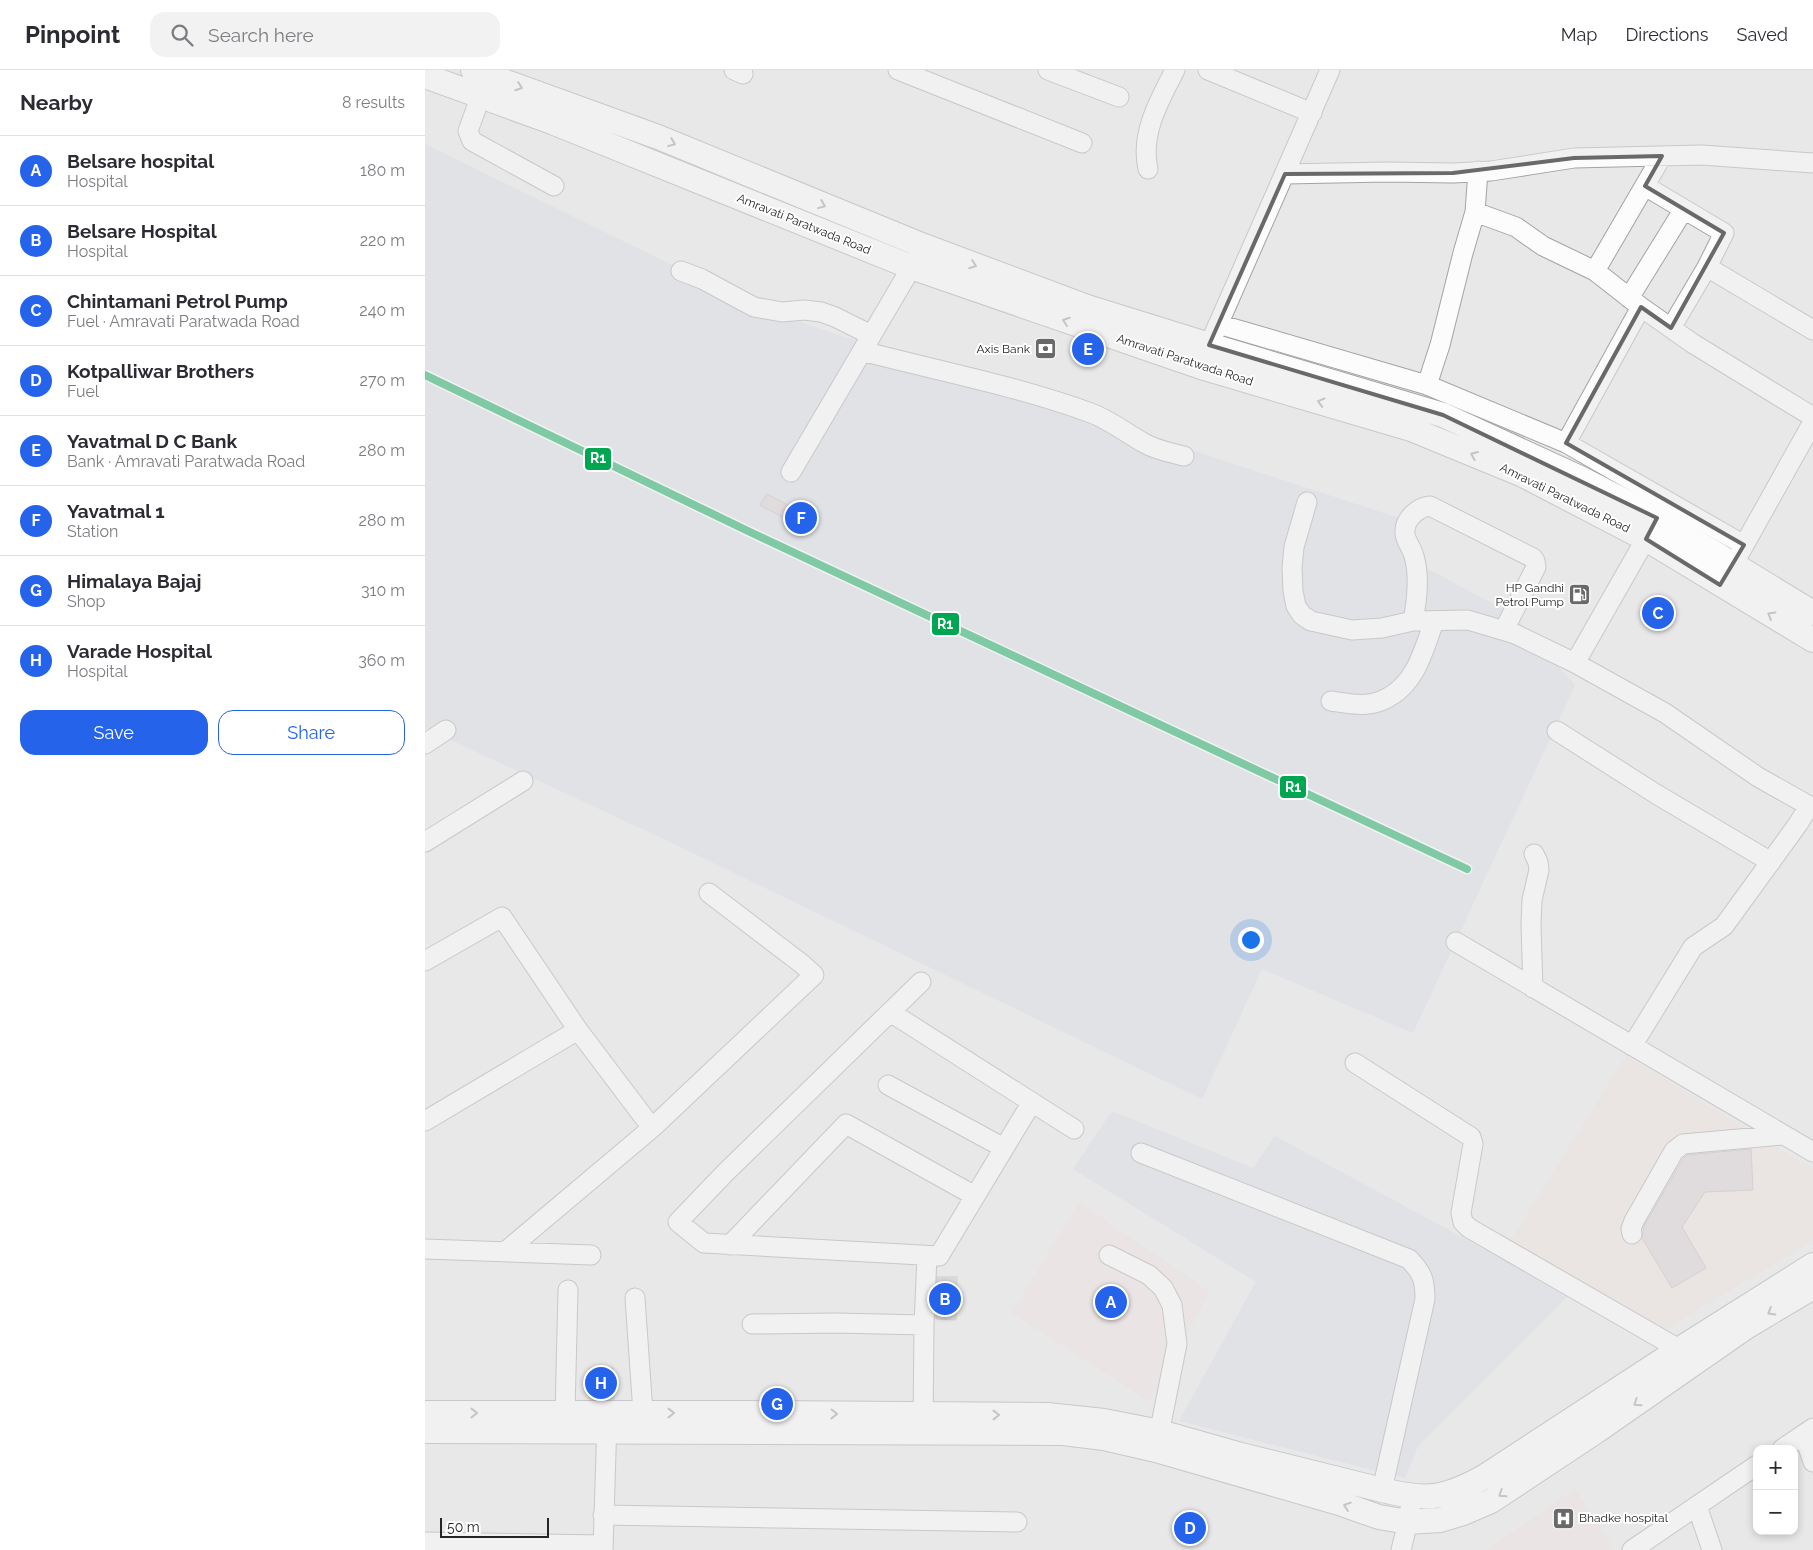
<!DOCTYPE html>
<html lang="en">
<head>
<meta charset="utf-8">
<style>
	:root { --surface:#fff; --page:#f2f2f3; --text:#2b2b33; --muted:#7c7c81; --line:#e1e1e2; --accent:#2563eb }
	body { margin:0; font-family:Raleway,sans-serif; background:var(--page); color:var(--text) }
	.controls { position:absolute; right:15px; bottom:15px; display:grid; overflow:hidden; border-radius:10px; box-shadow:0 2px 8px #0003 }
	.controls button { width:45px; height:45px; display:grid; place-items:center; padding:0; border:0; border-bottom:1px solid var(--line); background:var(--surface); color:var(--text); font:25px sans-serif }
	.scale { position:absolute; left:15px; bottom:12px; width:109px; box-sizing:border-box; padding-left:5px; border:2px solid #242425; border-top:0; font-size:14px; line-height:18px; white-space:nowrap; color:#242425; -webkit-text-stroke:4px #fff; paint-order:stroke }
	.you { position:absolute; left:825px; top:869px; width:18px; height:18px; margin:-12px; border:4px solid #fff; border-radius:50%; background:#1a73e8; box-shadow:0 0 0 8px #1a73e833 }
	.badge { display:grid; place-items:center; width:32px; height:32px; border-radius:50%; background:var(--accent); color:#fff; font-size:16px; font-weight:700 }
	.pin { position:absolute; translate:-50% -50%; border:2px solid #fff; box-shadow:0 1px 5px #0006 }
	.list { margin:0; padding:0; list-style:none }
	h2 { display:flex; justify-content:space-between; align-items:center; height:65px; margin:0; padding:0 20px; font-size:21px }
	h2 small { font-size:16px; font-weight:400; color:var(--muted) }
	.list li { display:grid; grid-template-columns:32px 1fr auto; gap:15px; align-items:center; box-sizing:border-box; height:70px; padding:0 20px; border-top:1px solid var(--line) }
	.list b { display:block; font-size:19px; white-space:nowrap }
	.list p { margin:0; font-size:16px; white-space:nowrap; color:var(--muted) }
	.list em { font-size:16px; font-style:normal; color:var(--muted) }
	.actions { display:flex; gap:10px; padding:15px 20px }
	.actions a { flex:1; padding:11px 0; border:1px solid var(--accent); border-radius:15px; text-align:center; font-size:18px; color:var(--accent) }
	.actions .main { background:var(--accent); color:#fff }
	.icon { flex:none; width:28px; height:28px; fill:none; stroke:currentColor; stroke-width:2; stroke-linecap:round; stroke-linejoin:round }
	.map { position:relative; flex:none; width:1388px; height:1480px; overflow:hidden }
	header { display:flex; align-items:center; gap:30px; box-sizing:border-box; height:70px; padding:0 25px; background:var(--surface); border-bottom:1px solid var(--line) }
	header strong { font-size:24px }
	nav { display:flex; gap:28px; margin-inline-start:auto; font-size:18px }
	.search { width:350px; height:45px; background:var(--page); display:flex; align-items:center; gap:12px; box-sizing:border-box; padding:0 18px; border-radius:15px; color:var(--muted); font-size:19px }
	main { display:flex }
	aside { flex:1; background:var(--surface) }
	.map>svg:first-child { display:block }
	.commercial { fill:#eee0db }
	.built { fill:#d8dbdf }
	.medical { fill:#eedfdd }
	.building { fill:#d7cfce; stroke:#b7b6b7 }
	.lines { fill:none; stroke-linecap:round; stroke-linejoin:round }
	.minor-casing { stroke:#a3a3a3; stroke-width:21 }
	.major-casing { stroke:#a3a3a3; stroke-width:26 }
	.minor { stroke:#fcfcfc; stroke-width:19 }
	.major { stroke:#fcfcfc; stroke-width:24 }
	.rail-1-casing { stroke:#fff; stroke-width:11 }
	.rail-1 { stroke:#00a651; stroke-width:8 }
	.oneway { stroke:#9b9b9b }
	.marked { fill:none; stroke:#69696a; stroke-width:4; stroke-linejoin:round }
	.labels { text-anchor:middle; stroke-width:4; stroke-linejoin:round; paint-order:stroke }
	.street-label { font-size:12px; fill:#242425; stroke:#fff }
	.poi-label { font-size:12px; fill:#242425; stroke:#fff; text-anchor:end }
	.line-badge { stroke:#fff; stroke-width:2 }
	.badge-label { font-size:14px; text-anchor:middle; font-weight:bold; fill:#fff }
</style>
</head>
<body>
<header>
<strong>Pinpoint</strong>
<div class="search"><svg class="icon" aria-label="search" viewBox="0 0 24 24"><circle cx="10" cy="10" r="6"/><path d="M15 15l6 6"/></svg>Search here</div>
<nav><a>Map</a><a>Directions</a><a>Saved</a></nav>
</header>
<main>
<aside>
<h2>Nearby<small>8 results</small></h2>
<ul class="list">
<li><span class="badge">A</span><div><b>Belsare hospital</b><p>Hospital</p></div><em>180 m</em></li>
<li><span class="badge">B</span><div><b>Belsare Hospital</b><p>Hospital</p></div><em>220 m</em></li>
<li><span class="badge">C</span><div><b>Chintamani Petrol Pump</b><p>Fuel · Amravati Paratwada Road</p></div><em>240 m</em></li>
<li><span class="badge">D</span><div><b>Kotpalliwar Brothers</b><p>Fuel</p></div><em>270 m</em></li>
<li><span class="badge">E</span><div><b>Yavatmal D C Bank</b><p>Bank · Amravati Paratwada Road</p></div><em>280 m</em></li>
<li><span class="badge">F</span><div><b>Yavatmal 1</b><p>Station</p></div><em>280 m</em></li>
<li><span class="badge">G</span><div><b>Himalaya Bajaj</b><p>Shop</p></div><em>310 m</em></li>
<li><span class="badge">H</span><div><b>Varade Hospital</b><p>Hospital</p></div><em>360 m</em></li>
</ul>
<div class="actions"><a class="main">Save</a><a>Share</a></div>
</aside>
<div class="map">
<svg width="1388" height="1480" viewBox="0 0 1388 1480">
	<rect width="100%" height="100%" fill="#e8e8e9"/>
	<!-- commercial -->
	<path class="commercial" d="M1201,986L1388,1099V1171L1235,1262L1086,1170Z"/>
	<!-- built -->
	<path class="built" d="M0,74L341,241L983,451L981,487L1087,544L1150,615L988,963L837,899L777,1029L243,771L0,658Z
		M687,1041L828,1098L850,1066L1144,1225L993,1376L980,1408L754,1351L831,1212L648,1099Z"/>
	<!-- medical -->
	<path class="medical" d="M654,1132L785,1222L725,1332L587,1243Z
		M1150,1419L1188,1477L1184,1480H1061Z"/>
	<!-- building -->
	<path class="building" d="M342,424L382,445L375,457L335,435Z
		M1326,1079L1328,1120L1280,1122L1257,1157L1281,1198L1247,1218L1217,1168L1219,1156L1258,1089L1262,1085Z
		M512,1207H532L531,1250L511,1249Z
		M164,1298H188L189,1329H165Z"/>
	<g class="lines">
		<defs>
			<path id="minor" d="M309,0L318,4
				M473,0L657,73
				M623,0L694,27
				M783,0L887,43
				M55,28L43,61L47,71L129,116
				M723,99C715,64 734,31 750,0
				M860,104L962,102L1028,103L1066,101L1149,88L1277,85L1388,93
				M1220,116L1299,163L1282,197L1246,258
				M1050,142L1091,157L1118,176L1170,201L1216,237L1267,273L1388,347
				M1282,197L1388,260
				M256,201L277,209L329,237L357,242L379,240L396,242L410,247L446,265
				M1170,201L1237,86
				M1204,228L1259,139
				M793,254L1002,315L1141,373L1319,475
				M789,264L905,0
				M437,281C514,301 592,316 666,343C685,350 701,363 719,373C731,380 746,383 759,386
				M1002,315L1015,275L1038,183L1050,142L1053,101
				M1141,373L1216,237
				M366,402L499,176
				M882,432L869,477L867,498L868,521L871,536L877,545L886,551L927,560L957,558L988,551L1043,550L1090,564L1150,593L1240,643L1333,707L1388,738
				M1313,486L1388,352
				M988,551C992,530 995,507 989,486C987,478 979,469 980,461C980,448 994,437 1005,436L1108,488L1110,491L1111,497L1079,560
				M1150,593L1227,458
				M906,631C921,633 938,637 953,632C989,620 998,583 1009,551
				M1132,661L1231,724L1346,792
				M0,674L21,660
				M0,772L98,711
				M1031,872L1388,1082
				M0,891L77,847L153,960L227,1058
				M496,912L300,1103L253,1152L279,1173L514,1186L607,1032
				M1108,918L1106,856L1107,830L1114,800L1113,792L1109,784
				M465,942L649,1059
				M1207,976L1268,877L1299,856L1373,754L1384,736
				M930,993L1046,1067L1048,1074L1036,1143L1038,1152L1044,1158L1266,1286
				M463,1015L579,1078
				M0,1051L153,960
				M716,1083L984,1189C997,1203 1000,1209 1000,1229L957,1420
				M1207,1164L1206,1159L1209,1151L1249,1081L1258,1074L1358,1065
				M305,1175L421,1054L550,1126
				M0,1179L166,1185
				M81,1181L227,1058L389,905L377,894L284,823
				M684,1185L724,1205L738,1218L747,1235L752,1274L732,1374
				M210,1228L218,1343
				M327,1254L411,1253L499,1255L498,1357
				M499,1255L502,1186
				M140,1343L143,1220
				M1379,1365L1388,1392
				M1357,1379L1388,1358
				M1272,1436L1287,1480
				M178,1445L592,1452
				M0,1472L178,1475
				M178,1480L182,1350
				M976,1480L983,1452L987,1426
				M1207,1480L1332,1395"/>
			<path id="major" d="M48,0L233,67L499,176L662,237L784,275L1018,345L1155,408L1232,448L1388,543
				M0,6L127,52L486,197L776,297L986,359L1098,405L1221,469L1388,570
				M0,1343H320L622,1345L679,1351L735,1362L816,1385L957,1420C1002,1431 1019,1429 1059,1407L1255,1279L1388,1195
				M0,1361L638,1363L679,1368L731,1380L914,1433L954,1447L983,1452L1015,1450L1038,1443L1066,1431L1173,1360L1321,1257L1388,1217"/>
		</defs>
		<!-- minor casing -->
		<use href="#minor" class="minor-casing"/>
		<!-- major casing -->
		<use href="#major" class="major-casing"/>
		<!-- minor -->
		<use href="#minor" class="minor"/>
		<!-- major -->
		<use href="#major" class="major"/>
		<defs>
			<path id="rail-1" d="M0,305L325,462L1042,799"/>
		</defs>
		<!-- rail-1 casing -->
		<use href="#rail-1" class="rail-1-casing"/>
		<!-- rail-1 -->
		<use href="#rail-1" class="rail-1"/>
	</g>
	<!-- one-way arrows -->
	<defs><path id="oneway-chevron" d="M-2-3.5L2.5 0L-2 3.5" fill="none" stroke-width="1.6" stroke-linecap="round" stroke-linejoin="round" transform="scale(1.25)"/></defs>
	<g class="oneway">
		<use href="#oneway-chevron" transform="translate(94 17) rotate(20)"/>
		<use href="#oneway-chevron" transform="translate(247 73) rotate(22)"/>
		<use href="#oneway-chevron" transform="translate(397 135) rotate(22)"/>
		<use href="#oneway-chevron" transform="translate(548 195) rotate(20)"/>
		<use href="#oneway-chevron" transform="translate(641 251) rotate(-161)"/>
		<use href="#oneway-chevron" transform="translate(896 332) rotate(-164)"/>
		<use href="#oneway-chevron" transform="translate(1049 385) rotate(-157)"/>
		<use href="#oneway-chevron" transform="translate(1346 545) rotate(-149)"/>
		<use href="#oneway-chevron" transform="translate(1346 1242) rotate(149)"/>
		<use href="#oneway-chevron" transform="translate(1212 1333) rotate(145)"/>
		<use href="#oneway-chevron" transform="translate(49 1343)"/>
		<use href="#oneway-chevron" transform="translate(246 1343)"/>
		<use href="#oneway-chevron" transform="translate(409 1344) rotate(1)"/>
		<use href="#oneway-chevron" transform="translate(571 1345)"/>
		<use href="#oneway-chevron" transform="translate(1077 1424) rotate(147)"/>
		<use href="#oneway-chevron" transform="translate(922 1436) rotate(-161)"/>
	</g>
	<!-- marked area -->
	<path d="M0 0H1388V1480H0ZM1237,86L1220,116L1299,163L1246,258L1216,237L1141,373L1319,475L1295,515L1221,469L1232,448L1018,345L784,275L860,104L1028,103L1149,88Z" fill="#e8e8e9" fill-opacity=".55" fill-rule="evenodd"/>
	<path class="marked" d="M1237,86L1220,116L1299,163L1246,258L1216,237L1141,373L1319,475L1295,515L1221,469L1232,448L1018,345L784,275L860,104L1028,103L1149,88Z"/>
	<!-- icons -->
	<defs>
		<symbol id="bank-square" viewBox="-11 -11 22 22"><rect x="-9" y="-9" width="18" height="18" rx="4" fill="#69696a" stroke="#fff"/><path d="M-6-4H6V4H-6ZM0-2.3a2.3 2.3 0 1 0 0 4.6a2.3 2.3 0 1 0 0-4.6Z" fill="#fff"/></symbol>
		<symbol id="fuel-square" viewBox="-11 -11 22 22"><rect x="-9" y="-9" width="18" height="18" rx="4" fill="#69696a" stroke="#fff"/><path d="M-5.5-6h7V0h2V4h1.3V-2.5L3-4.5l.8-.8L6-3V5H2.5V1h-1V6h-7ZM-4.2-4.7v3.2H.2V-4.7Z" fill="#fff"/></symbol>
		<symbol id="hospital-square" viewBox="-11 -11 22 22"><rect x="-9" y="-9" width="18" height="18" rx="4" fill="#69696a" stroke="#fff"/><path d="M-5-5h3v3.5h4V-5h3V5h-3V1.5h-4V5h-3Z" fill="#fff"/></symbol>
	</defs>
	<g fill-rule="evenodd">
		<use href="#bank-square" x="608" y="266" width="25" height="25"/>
		<use href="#fuel-square" x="1142" y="512" width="25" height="25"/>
		<use href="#hospital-square" x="1126" y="1436" width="25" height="25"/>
	</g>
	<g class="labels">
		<!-- street labels -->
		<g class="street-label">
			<text transform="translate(379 154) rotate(22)" y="4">Amravati Paratwada Road</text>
			<text transform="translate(760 290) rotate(18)" y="4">Amravati Paratwada Road</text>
			<text transform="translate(1140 428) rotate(26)" y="4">Amravati Paratwada Road</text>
		</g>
		<!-- poi labels -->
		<g class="poi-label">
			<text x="605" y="283">Axis Bank</text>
			<text x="1139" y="522">HP Gandhi<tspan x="1139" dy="14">Petrol Pump</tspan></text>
			<text x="1154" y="1452" text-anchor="start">Bhadke hospital</text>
		</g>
	</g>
	<g class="line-badge">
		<rect x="159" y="377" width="28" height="24" rx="5" fill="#00a651"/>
		<rect x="506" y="542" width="29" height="24" rx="5" fill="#00a651"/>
		<rect x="854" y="705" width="28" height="24" rx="5" fill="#00a651"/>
	</g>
	<g class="badge-label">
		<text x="173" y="393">R1</text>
		<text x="520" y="559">R1</text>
		<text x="868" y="722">R1</text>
	</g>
</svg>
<div class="controls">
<button>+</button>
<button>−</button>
</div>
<div class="scale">50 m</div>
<div class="you"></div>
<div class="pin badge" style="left:686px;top:1232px">A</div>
<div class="pin badge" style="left:520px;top:1229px">B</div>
<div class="pin badge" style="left:1233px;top:543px">C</div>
<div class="pin badge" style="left:765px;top:1458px">D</div>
<div class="pin badge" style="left:663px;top:279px">E</div>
<div class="pin badge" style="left:376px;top:448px">F</div>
<div class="pin badge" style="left:352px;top:1334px">G</div>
<div class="pin badge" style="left:176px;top:1313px">H</div>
</div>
</main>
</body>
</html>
